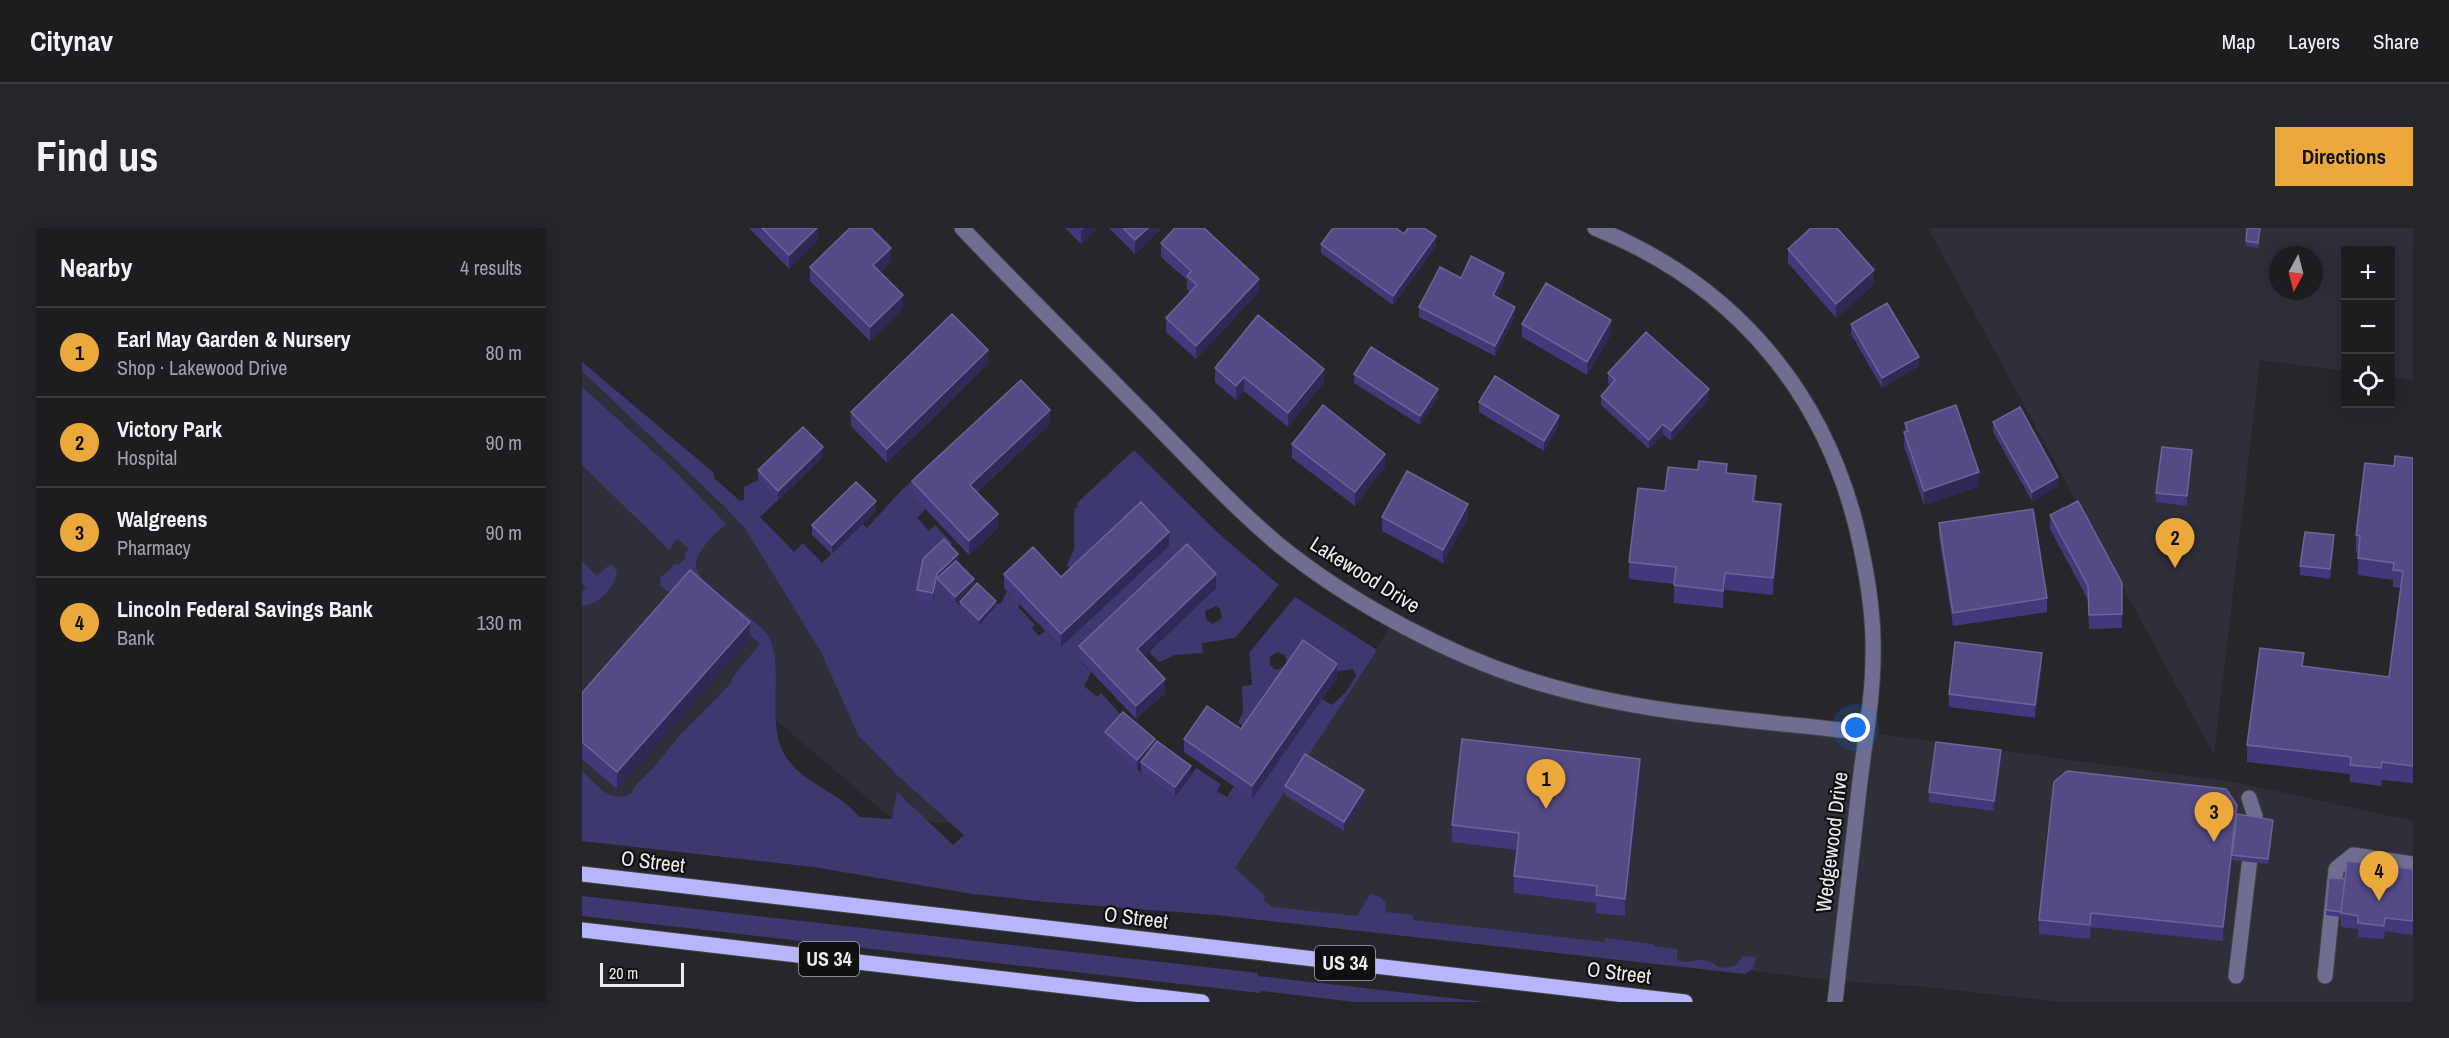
<!DOCTYPE html>
<html lang="en">
<head>
<meta charset="utf-8">
<style>
	:root { --surface:#1d1d20; --page:#252629; --text:#f1f3f6; --muted:#a0a2a5; --line:#3b3b3e; --accent:#eca93b }
	body { margin:0; font-family:"Archivo Narrow",sans-serif; background:var(--page); color:var(--text) }
	.controls { position:absolute; right:18px; top:18px; display:grid; overflow:hidden; border-radius:0px; box-shadow:0 3px 15px #0003 }
	.controls button { width:54px; height:54px; display:grid; place-items:center; padding:0; border:0; border-bottom:2px solid var(--line); background:var(--surface); color:var(--text); font:30px sans-serif }
	.compass { position:absolute; left:1687px; top:18px; width:54px; height:54px; border-radius:50%; background:var(--surface); box-shadow:0 3px 15px #0003; rotate:187deg }
	.scale { position:absolute; left:18px; bottom:15px; width:84px; box-sizing:border-box; padding-left:6px; border:3px solid #ececef; border-top:0; font-size:16px; line-height:21px; white-space:nowrap; color:#ececef; -webkit-text-stroke:4px #101012; paint-order:stroke }
	.you { position:absolute; left:1274px; top:500px; width:21px; height:21px; margin:-15px; border:4px solid #fff; border-radius:50%; background:#1a73e8; box-shadow:0 0 0 9px #1a73e833 }
	.badge { display:grid; place-items:center; width:39px; height:39px; border-radius:50%; background:var(--accent); color:#111; font-size:20px; font-weight:700 }
	.pin { position:absolute; translate:-50% -50px; filter:drop-shadow(0 2px 3px #0008) }
	.pin::after { content:''; position:absolute; top:32px; width:21px; height:18px; background:inherit; clip-path:polygon(0 0,100% 0,50% 100%) }
	.list { margin:0; padding:0; list-style:none }
	h2 { display:flex; justify-content:space-between; align-items:center; height:78px; margin:0; padding:0 24px; font-size:26px }
	h2 small { font-size:20px; font-weight:400; color:var(--muted) }
	.list li { display:grid; grid-template-columns:39px 1fr auto; gap:18px; align-items:center; box-sizing:border-box; height:90px; padding:0 24px; border-top:2px solid var(--line) }
	.list b { display:block; font-size:22px; white-space:nowrap }
	.list p { margin:0; font-size:20px; white-space:nowrap; color:var(--muted) }
	.list em { font-size:20px; font-style:normal; color:var(--muted) }
	.icon { flex:none; width:33px; height:33px; fill:none; stroke:currentColor; stroke-width:2; stroke-linecap:round; stroke-linejoin:round }
	.map { position:relative; flex:none; width:1831px; height:774px; overflow:hidden; border-radius:0px }
	header { display:flex; align-items:center; gap:36px; box-sizing:border-box; height:84px; padding:0 30px; background:var(--surface); border-bottom:2px solid var(--line) }
	header strong { font-size:28px }
	nav { display:flex; gap:33px; margin-inline-start:auto; font-size:21px }
	.intro { display:flex; align-items:center; justify-content:space-between; box-sizing:border-box; height:144px; padding:0 36px }
	h1 { margin:0; font-size:42px }
	.button { padding:15px 27px; border-radius:0px; background:var(--accent); color:#111; font-size:21px; font-weight:700 }
	main { display:flex; gap:36px; padding:0 36px }
	aside { flex:1; background:var(--surface); border-radius:0px; box-shadow:0 3px 15px #0003 }
	.map>svg:first-child { display:block }
	.built { fill:#2f2f3a; fill-rule:evenodd }
	.green { fill:#3d396e; fill-rule:evenodd }
	.lines { fill:none; stroke-linecap:round; stroke-linejoin:round }
	.minor-casing { stroke:#434346; stroke-width:17 }
	.major-casing { stroke:#434346; stroke-width:17 }
	.minor { stroke:#6f6e90; stroke-width:15 }
	.major { stroke:#b7b5fc; stroke-width:15 }
	.wall { fill:#42387a }
	.shaded-wall { fill:#2f2955 }
	.building { fill:#544b86; stroke:#6c6497; stroke-width:1.5 }
	.labels { text-anchor:middle; stroke-width:4.5; stroke-linejoin:round; paint-order:stroke }
	.shield { fill:#101012; stroke:#aaaaad; stroke-width:1.5 }
	.shield-label { font-size:20px; font-weight:bold; fill:#ececef }
	.street-label { font-size:21px; fill:#ececef; stroke:#101012 }
</style>
</head>
<body>
<header>
<strong>Citynav</strong>
<nav><a>Map</a><a>Layers</a><a>Share</a></nav>
</header>
<div class="intro"><h1>Find us</h1><a class="button">Directions</a></div>
<main>
<aside>
<h2>Nearby<small>4 results</small></h2>
<ul class="list">
<li><span class="badge">1</span><div><b>Earl May Garden &amp; Nursery</b><p>Shop · Lakewood Drive</p></div><em>80 m</em></li>
<li><span class="badge">2</span><div><b>Victory Park</b><p>Hospital</p></div><em>90 m</em></li>
<li><span class="badge">3</span><div><b>Walgreens</b><p>Pharmacy</p></div><em>90 m</em></li>
<li><span class="badge">4</span><div><b>Lincoln Federal Savings Bank</b><p>Bank</p></div><em>130 m</em></li>
</ul>
</aside>
<div class="map">
<svg width="1831" height="774" viewBox="0 0 1831 774">
	<rect width="100%" height="100%" fill="#27272b"/>
	<!-- built -->
	<path class="built" d="M1346,0H1831V152L1809,149L1808,22H1764L1763,143L1678,132L1632,527ZM1696,27H1732V63H1696Z
		M0,133L72,199L233,354L304,284L623,624L308,589L162,465L25,601L0,597Z
		M812,393L998,466L1652,554L1831,593V774H1480L1335,758L1255,753L682,685L647,649Z"/>
	<!-- green -->
	<path class="green" d="M0,134L131,244L132,250L158,273L162,272V259L176,252L196,272L178,289L212,324L221,315L240,335L280,296L285,300L318,264L361,223L369,231L331,267L344,281L335,290L347,303L353,297L370,315L364,323L355,355L397,397L414,376L419,375L425,363L438,376L436,379L453,397L450,400L457,408L463,403L479,419L495,347L485,337L492,321V282L496,278L494,276L552,222L636,305L697,357L653,410L620,415L621,425L593,427L577,434L567,424L634,360L497,432L509,444L502,458L515,469L519,465L541,489L555,541L593,569L614,540L639,556L635,563L645,569L652,558L740,471L750,477L764,464L774,448L771,441L756,443L753,448L668,502L656,495L661,483L660,458L670,457L667,425L713,369L795,422L653,640L683,668L682,673L690,679L775,688L788,666L799,669L804,676L803,684L831,687V692L1022,714L1023,710L1071,716V718L1095,721V731C1104,737 1109,732 1118,732C1135,732 1131,745 1154,737L1161,728L1174,729L1171,741L1163,746L634,687L465,674L391,666L231,639L0,613V543L21,563L28,567L42,569L50,565L52,559L72,539L99,506L149,455L150,450L178,416L106,353L92,369L78,357L79,349L94,335L96,337L104,330L103,326L107,321L95,311L87,322L0,237V159L96,246L144,296C134,303 111,327 114,340C118,358 176,391 186,408C204,437 182,494 204,529C222,557 260,565 277,589L310,591L315,564L371,617L382,607L315,547L276,507L239,424L163,300L143,279L0,143ZM634,378L638,381L640,389L638,392L630,396L624,391L623,383ZM695,424L703,427L705,434L703,438L695,442L691,440L688,437V429Z
		M0,333L15,348L27,337L32,338L35,346C29,363 19,375 0,378V364L4,359L0,355Z
		M0,668L676,745V748L903,774H773L679,763L678,765L0,688Z"/>
	<g class="lines">
		<defs>
			<path id="minor" d="M380,0C437,60 496,118 554,177C601,224 646,274 697,317C770,376 873,431 964,457C1067,487 1178,492 1284,505
				M1013,0C1157,58 1250,172 1280,324C1287,358 1292,392 1291,427C1291,469 1283,512 1278,553C1270,627 1261,700 1253,774
				M1654,748L1673,588L1667,570
				M1743,748L1754,641L1771,627L1831,636"/>
			<path id="major" d="M0,646L1103,774
				M0,702L620,774"/>
		</defs>
		<!-- minor casing -->
		<use href="#minor" class="minor-casing"/>
		<!-- major casing -->
		<use href="#major" class="major-casing"/>
		<!-- minor -->
		<use href="#minor" class="minor"/>
		<!-- major -->
		<use href="#major" class="major"/>
	</g>
	<!-- wall -->
	<path class="wall" d="M167,0H236V12L207,41Z
		M483,0H515L499,16Z
		M527,0H580L553,26Z
		M1678,0L1676,20L1664,18V13Z
		M822,6L854,18L811,77L739,25V16Z
		M579,15L677,64L614,131L584,104V90L608,65L605,61V52L579,29Z
		M1206,21L1292,56L1254,90L1206,35Z
		M309,33L298,44L321,80L288,113L228,53V39Z
		M879,50L922,54L915,69L933,88L913,128L837,89V79Z
		M940,96L1029,106L1005,147L940,109Z
		M1269,96L1337,138L1300,160L1269,106Z
		M406,136L305,235L269,198V184Z
		M633,140L742,154L706,199L662,163L654,172L633,154Z
		M1026,145L1127,171L1089,213L1081,206L1067,221L1019,177V168L1029,157L1026,155Z
		M772,146L856,170L838,197L772,155Z
		M897,174L977,197L962,223L897,184Z
		M1411,194L1476,258L1450,273L1411,204Z
		M1323,195L1397,258L1342,277L1322,218Z
		M468,196L395,264L416,300L387,327L330,267V253Z
		M710,216L803,239L773,278L710,230Z
		M241,229L196,272L176,252V242Z
		M1831,230V555L1800,552L1799,558L1768,554V546L1665,534V517L1722,438L1807,449L1818,360L1811,359V352L1776,347V325H1774V307L1812,238Z
		M1610,232L1605,278L1574,274V265Z
		M1145,245L1174,265L1173,273L1199,293L1191,367L1143,362L1141,380L1092,375V356L1047,351V334L1083,263Z
		M294,283L250,326L230,307V297Z
		M1468,287L1540,355V400L1507,401L1506,372L1468,301Z
		M800,289H886L861,335L800,303Z
		M1357,295L1465,370V384L1371,398L1357,309Z
		M1752,316L1748,351L1718,347V338Z
		M587,318L479,419L422,360V346L479,349Z
		M376,335L392,356L373,374L355,355L351,375L335,372V362Z
		M634,360L562,428L583,465L554,491L497,431V418Z
		M378,374L414,378L397,397L378,379Z
		M168,411L35,561L0,531V465Z
		M1460,439L1453,490L1367,479V466Z
		M755,450L670,571L602,524V511L659,501Z
		M523,504L573,516L609,548L593,569L559,544V537L555,541L523,513Z
		M1419,532L1412,583L1347,574V564Z
		M1058,548L1043,688L1014,685V675L932,665V648L935,622L870,614V597Z
		M703,558L782,571L762,603L703,567Z
		M1655,586L1691,596L1686,636L1650,632L1641,713L1509,699L1508,711L1457,706V692Z
		M1831,641V707L1803,703L1802,711L1776,709V701L1759,699V689L1744,687V682L1763,651Z"/>
	<!-- shaded-wall -->
	<path class="shaded-wall" d="M235,0H236V12L207,41V27Z
		M502,0H515L499,16V3Z
		M566,0H580L553,26V12Z
		M854,8V18L811,77V68Z
		M309,20V33L291,51V37Z
		M1292,42V56L1254,90V76Z
		M922,45V54L911,77V67Z
		M677,51V64L614,131V118Z
		M321,67V80L288,113V99Z
		M933,79V88L913,128V118Z
		M1029,92V106L1005,147V134Z
		M406,122V136L305,235V221Z
		M1337,129V138L1300,160V150Z
		M742,141V154L706,199V185Z
		M662,149V163L654,172V158Z
		M856,161V170L838,197V188Z
		M1127,161V171L1089,213V203Z
		M468,182V196L388,270V257Z
		M977,188V197L962,223V213Z
		M1081,196V206L1067,221V212Z
		M241,219V229L196,272V263Z
		M1610,222V232L1605,278V268Z
		M803,226V239L773,278V264Z
		M1397,244V258L1342,277V263Z
		M1174,248V265L1171,290V273Z
		M1476,249V258L1450,273V264Z
		M294,273V283L250,326V317Z
		M886,276V289L861,335V322Z
		M1199,276V293L1191,367V350Z
		M416,286V300L387,327V313Z
		M587,304V318L479,419V406Z
		M1752,307V316L1748,351V341Z
		M376,326V335L355,350L351,375V365L355,346Z
		M1143,345V362L1141,380V363Z
		M634,346V360L555,435V421Z
		M392,351V356L373,374V369Z
		M414,373V378L397,397V392Z
		M168,394V411L35,561V544Z
		M1460,425V439L1453,490V477Z
		M755,436V450L670,571V558Z
		M583,451V465L554,491V478Z
		M573,511V521L559,534V537L555,541V532Z
		M1419,522V532L1412,583V573Z
		M1058,531V548L1043,688V671Z
		M609,538V548L593,569V559Z
		M782,562V571L762,603V594Z
		M1655,577V591L1641,713V699Z"/>
	<!-- building -->
	<path class="building" d="M180,0H235L207,27Z
		M268,0H289L309,20L291,37L321,67L288,99L228,39Z
		M541,0H566L553,12Z
		M593,0H622L677,51L614,118L584,90L615,57L605,48L609,43L579,15Z
		M751,0H814L822,6L826,0H842L854,8L811,68L739,16Z
		M1229,0H1255L1292,42L1254,76L1206,21Z
		M1665,0H1678L1676,15L1664,13Z
		M889,28L922,45L911,67L933,79L913,118L837,79L858,39L879,50Z
		M964,55L1029,92L1005,134L940,96Z
		M1305,75L1337,129L1300,150L1269,96Z
		M370,86L406,122L305,221L269,184Z
		M676,87L742,141L706,185L662,149L654,158L633,140Z
		M1064,104L1127,161L1089,203L1081,196L1067,212L1019,168L1033,152L1026,145Z
		M789,119L856,161L838,188L772,146Z
		M913,148L977,188L962,213L897,174Z
		M439,152L468,182L388,257L416,286L387,313L330,253Z
		M741,177L803,226L773,264L710,216Z
		M1374,177L1397,244L1342,263L1322,204L1326,203L1323,195Z
		M1438,179L1476,249L1450,264L1411,194Z
		M221,199L241,219L196,263L176,242Z
		M1580,219L1610,222L1605,268L1574,265Z
		M1813,228L1831,230V538L1800,534L1799,540L1768,537L1769,529L1665,517L1678,420L1722,425L1720,438L1807,449L1821,343L1811,342L1812,335L1776,330L1778,308L1774,307L1783,235L1812,238Z
		M1117,233L1145,236L1144,245L1174,248L1171,273L1199,276L1191,350L1143,345L1141,363L1092,357L1094,339L1047,334L1056,260L1083,263L1086,239L1116,242Z
		M825,243L886,276L861,322L800,289Z
		M274,254L294,273L250,317L230,297Z
		M1496,273L1540,355V386L1507,387L1506,358L1468,287Z
		M559,274L587,304L479,406L422,346L451,319L479,349Z
		M1451,281L1465,370L1371,385L1357,295Z
		M1723,304L1752,307L1748,341L1718,338Z
		M362,311L376,326L355,346L351,365L335,362L341,331Z
		M605,316L634,346L555,421L583,451L554,478L497,418Z
		M374,333L392,351L373,369L355,350Z
		M108,342L168,394L35,544L0,514V465Z
		M395,355L414,373L397,392L378,374Z
		M721,412L755,436L670,558L602,511L625,478L659,501Z
		M1373,414L1460,425L1453,477L1367,466Z
		M541,484L573,511L555,532L523,504Z
		M880,511L1058,531L1043,671L1014,667L1015,658L932,648L937,605L870,597Z
		M575,513L609,538L593,559L559,534Z
		M1354,514L1419,522L1412,573L1347,564Z
		M723,526L782,562L762,594L703,558Z
		M1485,543L1644,561L1655,577L1641,699L1509,685L1508,697L1457,692L1472,554Z
		M1655,586L1691,592L1686,631L1650,627Z
		M1765,633L1831,641V693L1803,690L1802,698L1776,695V688L1759,685Z
		M1747,650L1763,651L1759,684L1744,682Z"/>
	<g class="labels">
		<!-- shield labels -->
		<g class="shield">
			<rect x="217" y="714" width="60" height="34" rx="4.5"/>
			<rect x="733" y="718" width="60" height="34" rx="4.5"/>
		</g>
		<g class="shield-label">
			<text x="247" y="738">US 34</text>
			<text x="763" y="742">US 34</text>
		</g>
		<!-- street labels -->
		<g class="street-label">
			<text transform="translate(783 347) rotate(32)" y="7">Lakewood Drive</text>
			<text transform="translate(1250 614) rotate(-83)" y="7">Wedgewood Drive</text>
			<text transform="translate(71 634) rotate(7)" y="7">O Street</text>
			<text transform="translate(554 690) rotate(7)" y="7">O Street</text>
			<text transform="translate(1037 745) rotate(7)" y="7">O Street</text>
		</g>
	</g>
</svg>
<div class="controls">
<button>+</button>
<button>−</button>
<button><svg class="icon" aria-label="locate" viewBox="0 0 24 24"><circle cx="12" cy="12" r="6"/><path d="M12 2v4M12 18v4M2 12h4M18 12h4"/></svg></button>
</div>
<svg class="compass" viewBox="-18 -18 36 36"><path d="M0-13l5 13h-10z" fill="#e53935"/><path d="M0 13l5-13h-10z" fill="#a0a2a5"/></svg>
<div class="scale">20 m</div>
<div class="you"></div>
<div class="pin badge" style="left:964px;top:581px">1</div>
<div class="pin badge" style="left:1593px;top:340px">2</div>
<div class="pin badge" style="left:1632px;top:614px">3</div>
<div class="pin badge" style="left:1797px;top:673px">4</div>
</div>
</main>
</body>
</html>
